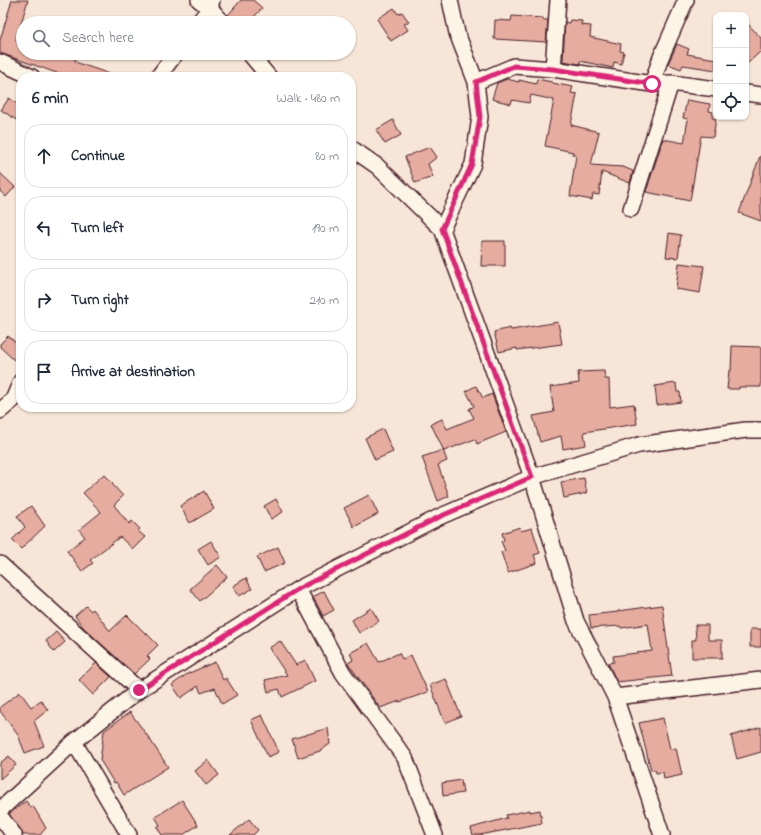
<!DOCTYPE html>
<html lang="en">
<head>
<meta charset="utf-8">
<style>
	:root { --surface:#fff; --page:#f2f2f3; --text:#1f2937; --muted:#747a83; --line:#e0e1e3 }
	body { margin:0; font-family:"Indie Flower",sans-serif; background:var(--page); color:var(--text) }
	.controls { position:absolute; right:12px; top:12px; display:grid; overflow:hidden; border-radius:8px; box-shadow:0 1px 3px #0004 }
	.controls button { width:36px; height:36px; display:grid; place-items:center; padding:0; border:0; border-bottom:1px solid var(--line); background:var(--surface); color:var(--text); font:20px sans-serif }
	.stop { position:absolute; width:12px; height:12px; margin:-9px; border:3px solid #db2777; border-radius:50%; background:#fff }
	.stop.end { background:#db2777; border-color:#fff; box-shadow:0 1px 4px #0008 }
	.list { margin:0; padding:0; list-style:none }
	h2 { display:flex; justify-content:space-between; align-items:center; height:52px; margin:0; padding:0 16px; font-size:17px }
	h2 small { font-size:13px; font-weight:400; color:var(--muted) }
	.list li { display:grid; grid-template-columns:26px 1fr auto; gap:12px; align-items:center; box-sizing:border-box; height:64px; margin:0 8px 8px; padding:0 8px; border:1px solid var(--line); border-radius:16px }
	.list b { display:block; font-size:15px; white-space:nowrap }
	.list em { font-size:13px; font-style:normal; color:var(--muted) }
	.icon { flex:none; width:22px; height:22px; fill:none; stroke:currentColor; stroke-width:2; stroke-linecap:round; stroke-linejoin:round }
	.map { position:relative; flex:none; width:761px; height:835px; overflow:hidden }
	.search { position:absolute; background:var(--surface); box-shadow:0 1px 3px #0004; left:16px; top:16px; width:340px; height:44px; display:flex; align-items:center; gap:10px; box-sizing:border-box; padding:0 14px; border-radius:22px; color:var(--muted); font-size:15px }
	.panel { position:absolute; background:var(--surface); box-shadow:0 1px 3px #0004; left:16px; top:72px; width:340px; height:340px; border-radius:16px }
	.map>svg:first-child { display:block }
	.building { fill:#e5ac9f; stroke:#4a1f2b }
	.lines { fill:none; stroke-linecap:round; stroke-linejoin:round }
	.street-casing { stroke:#4a1f2b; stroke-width:18 }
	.street { stroke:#fcf5e5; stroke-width:15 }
	.route { stroke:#db2777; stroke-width:5 }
</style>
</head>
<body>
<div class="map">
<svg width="761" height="835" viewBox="0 0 761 835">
	<rect width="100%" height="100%" fill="#f7e6d7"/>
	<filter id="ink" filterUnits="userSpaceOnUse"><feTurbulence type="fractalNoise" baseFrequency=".025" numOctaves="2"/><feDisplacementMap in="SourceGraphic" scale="8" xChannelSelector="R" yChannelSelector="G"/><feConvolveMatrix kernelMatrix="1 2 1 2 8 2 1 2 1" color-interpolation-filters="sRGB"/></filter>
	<g filter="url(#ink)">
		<!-- building -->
		<path class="building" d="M12,0H28L16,40L23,42V53H58L76,59L75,62L113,75L112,77H68L0,53V40Z
			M241,0H253L262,8L249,23H235L228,15Z
			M394,8L398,14L402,12L409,22L404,24L408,30L391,41L377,19Z
			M512,16L543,18V20H548L546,42L494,39L495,20L511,21Z
			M570,20L582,21L581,25L591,26L590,37L621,44L620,51L624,52L621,64L614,62L613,68L580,61V64L563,61L565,22L569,23Z
			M746,22L761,38V51L746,65Z
			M677,44L689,49L687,54L716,59V70L683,65L681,69L668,64Z
			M507,79L519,82V80L536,84L537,79L552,82V83L573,87L571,93L577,94L571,125L599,132L591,165L623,167L633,171L630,183L602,172L599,195L593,194L592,200L570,196L576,155L572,154L573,152L545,146L554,100L531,95L529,103L512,100L511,104L492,99L497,83Z
			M9,98L21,106V123L1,110Z
			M687,100L710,104L709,111L713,112L712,118L716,119L713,137L701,136L690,201L646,192L663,139L684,143L688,119L683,118Z
			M393,120L401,135L385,144L376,130Z
			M430,147L437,157L428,164L433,177L415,183L405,157Z
			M760,156H761V221L739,213Z
			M0,173L15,187L6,197L0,191Z
			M669,233L681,235L678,258L666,257Z
			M482,241H505V266H481Z
			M679,263L704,266L700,293L676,289Z
			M558,322L562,344L517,350V348L499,352L494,332L510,328L511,330Z
			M8,336L21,347V353L14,360L0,347V344Z
			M732,346L761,347V387H739V389H727L729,371H731Z
			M604,371L605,379H609L610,407L634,404L637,424L584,432L586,445L563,449L561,436L540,442L533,416L554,412L550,387L579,383L578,372Z
			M676,383L677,392H680L681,402L657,405L655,386Z
			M476,386L483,398L492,394L506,432L477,444L475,439L444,451L431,424L442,419L447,429L474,418L469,409L474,406L466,391Z
			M383,429L393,452L375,460L365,438Z
			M443,450L447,461L438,465L449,496L438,501L422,457Z
			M104,474L113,483L112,484L123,496L114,505L129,524L132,521L140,529L138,531L145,537L133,549L120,537L90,560L93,563L82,571L67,551L85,537L79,530L101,512L83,493Z
			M584,478L587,493L564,498L561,482Z
			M204,491L214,509L190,523L180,506Z
			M369,495L378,514L354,527L344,508Z
			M276,499L283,512L271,519L264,506Z
			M31,506L45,526L21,549L12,540L25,527L17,516Z
			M520,527L521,531L532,528L540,553L534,555L537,563L508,573L501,552L505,551L501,541L504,540L502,533Z
			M211,541L221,557L208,565L198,549Z
			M278,547L285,563L264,572L257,557Z
			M217,565L227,577L200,601L190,589Z
			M246,578L252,589L239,596L233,586Z
			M324,591L334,610L323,616L313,597Z
			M662,605L672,676L617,682L608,663L614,662L613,656L652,651L648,624L621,628L620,626L591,628L589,615L618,612V611Z
			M86,606L91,611L93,609L110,631L127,615L145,633H146L158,645L147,656L150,659L134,674L83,627L75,616Z
			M371,608L379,621L359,633L352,620Z
			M695,625H708V640H722V658H692V640H696Z
			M750,629H761V647H750Z
			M56,632L65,642L54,652L46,641Z
			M280,641L296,665L305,660L315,681L282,697L279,689L268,692L265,680L287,675L269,648Z
			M368,643L379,662L399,653L402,659L411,655L428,692L400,702V701L380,708L348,663L353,660L350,653Z
			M215,662L223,680L226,678L237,695L222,704L215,688L201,693L198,686L181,698L172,685L187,674Z
			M96,663L111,677L93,695L79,680Z
			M446,679L461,716L445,723L430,685Z
			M20,692L31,707L41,700L48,710L34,721L44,746L25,753L18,735L0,711V707Z
			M130,712L149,738L168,767L124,795L116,782L114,783L100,760L104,731Z
			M262,715L279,752L268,757L251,720Z
			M663,718L670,749L676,748L682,775L664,779L663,772L656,773L655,769L651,770L639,723Z
			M761,727V752L737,759L731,736Z
			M328,728L330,744L320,751L298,758L292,739Z
			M9,756L16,765L0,779V763Z
			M208,760L219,775L206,785L195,771Z
			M461,780L463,793L443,796L442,783Z
			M182,800L198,825L183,835H162L157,827L160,825L155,817Z
			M26,801L30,807L33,806L46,828L40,835H23L21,830L9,814Z
			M530,810V812L540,810L542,823L480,835H473L471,828L507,818L506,815Z
			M249,819L258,830L253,835H230Z"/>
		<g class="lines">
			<defs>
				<path id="street" d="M199,0L210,8L223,23
					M198,23L210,8L212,0
					M249,53L269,77
					M0,62L32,77
					M553,69L558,0
					M158,77L176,53
					M476,82L514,66L553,69L652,84L671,83L716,89
					M652,84L661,57L686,0
					M746,93L761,95
					M351,148L377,166L442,229L532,477L576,621L615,697L662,835
					M631,209L671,83
					M442,229L473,164L480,117L476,82L457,33L450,0
					M0,411L13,400L21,381
					M0,564L139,690
					M298,589L343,673L405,758L435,835
					M615,697L761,680
					M74,742L129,835
					M0,810L74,742L139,690L298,589L439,517L532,477L639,445L746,430H761
					M0,816L14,835"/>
			</defs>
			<!-- street casing -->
			<use href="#street" class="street-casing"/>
			<!-- street -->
			<use href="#street" class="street"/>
		</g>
	</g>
	<g class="lines" filter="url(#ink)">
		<!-- route -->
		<path class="route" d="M139,690L298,589L439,517L532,477L442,229L472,164L480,117L476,82L514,66L553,69L652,84"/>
	</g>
</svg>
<div class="controls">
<button>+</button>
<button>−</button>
<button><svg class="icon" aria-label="locate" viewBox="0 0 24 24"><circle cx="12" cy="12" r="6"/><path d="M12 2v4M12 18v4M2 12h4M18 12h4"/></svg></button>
</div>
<div class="stop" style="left:652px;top:84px"></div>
<div class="stop end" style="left:139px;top:690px"></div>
<div class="search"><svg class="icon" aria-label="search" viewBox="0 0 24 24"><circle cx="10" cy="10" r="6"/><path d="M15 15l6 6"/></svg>Search here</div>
<section class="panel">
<h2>6 min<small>Walk · 480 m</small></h2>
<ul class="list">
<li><svg class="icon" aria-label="ahead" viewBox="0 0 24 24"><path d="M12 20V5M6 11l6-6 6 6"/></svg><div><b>Continue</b></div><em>80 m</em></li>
<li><svg class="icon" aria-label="left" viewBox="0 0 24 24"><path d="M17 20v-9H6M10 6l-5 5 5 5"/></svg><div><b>Turn left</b></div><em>190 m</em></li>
<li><svg class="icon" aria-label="right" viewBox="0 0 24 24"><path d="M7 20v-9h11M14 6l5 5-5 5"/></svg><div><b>Turn right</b></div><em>210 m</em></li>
<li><svg class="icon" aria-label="arrive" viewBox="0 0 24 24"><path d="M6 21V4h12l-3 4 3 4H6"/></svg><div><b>Arrive at destination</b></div></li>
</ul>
</section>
</div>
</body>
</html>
